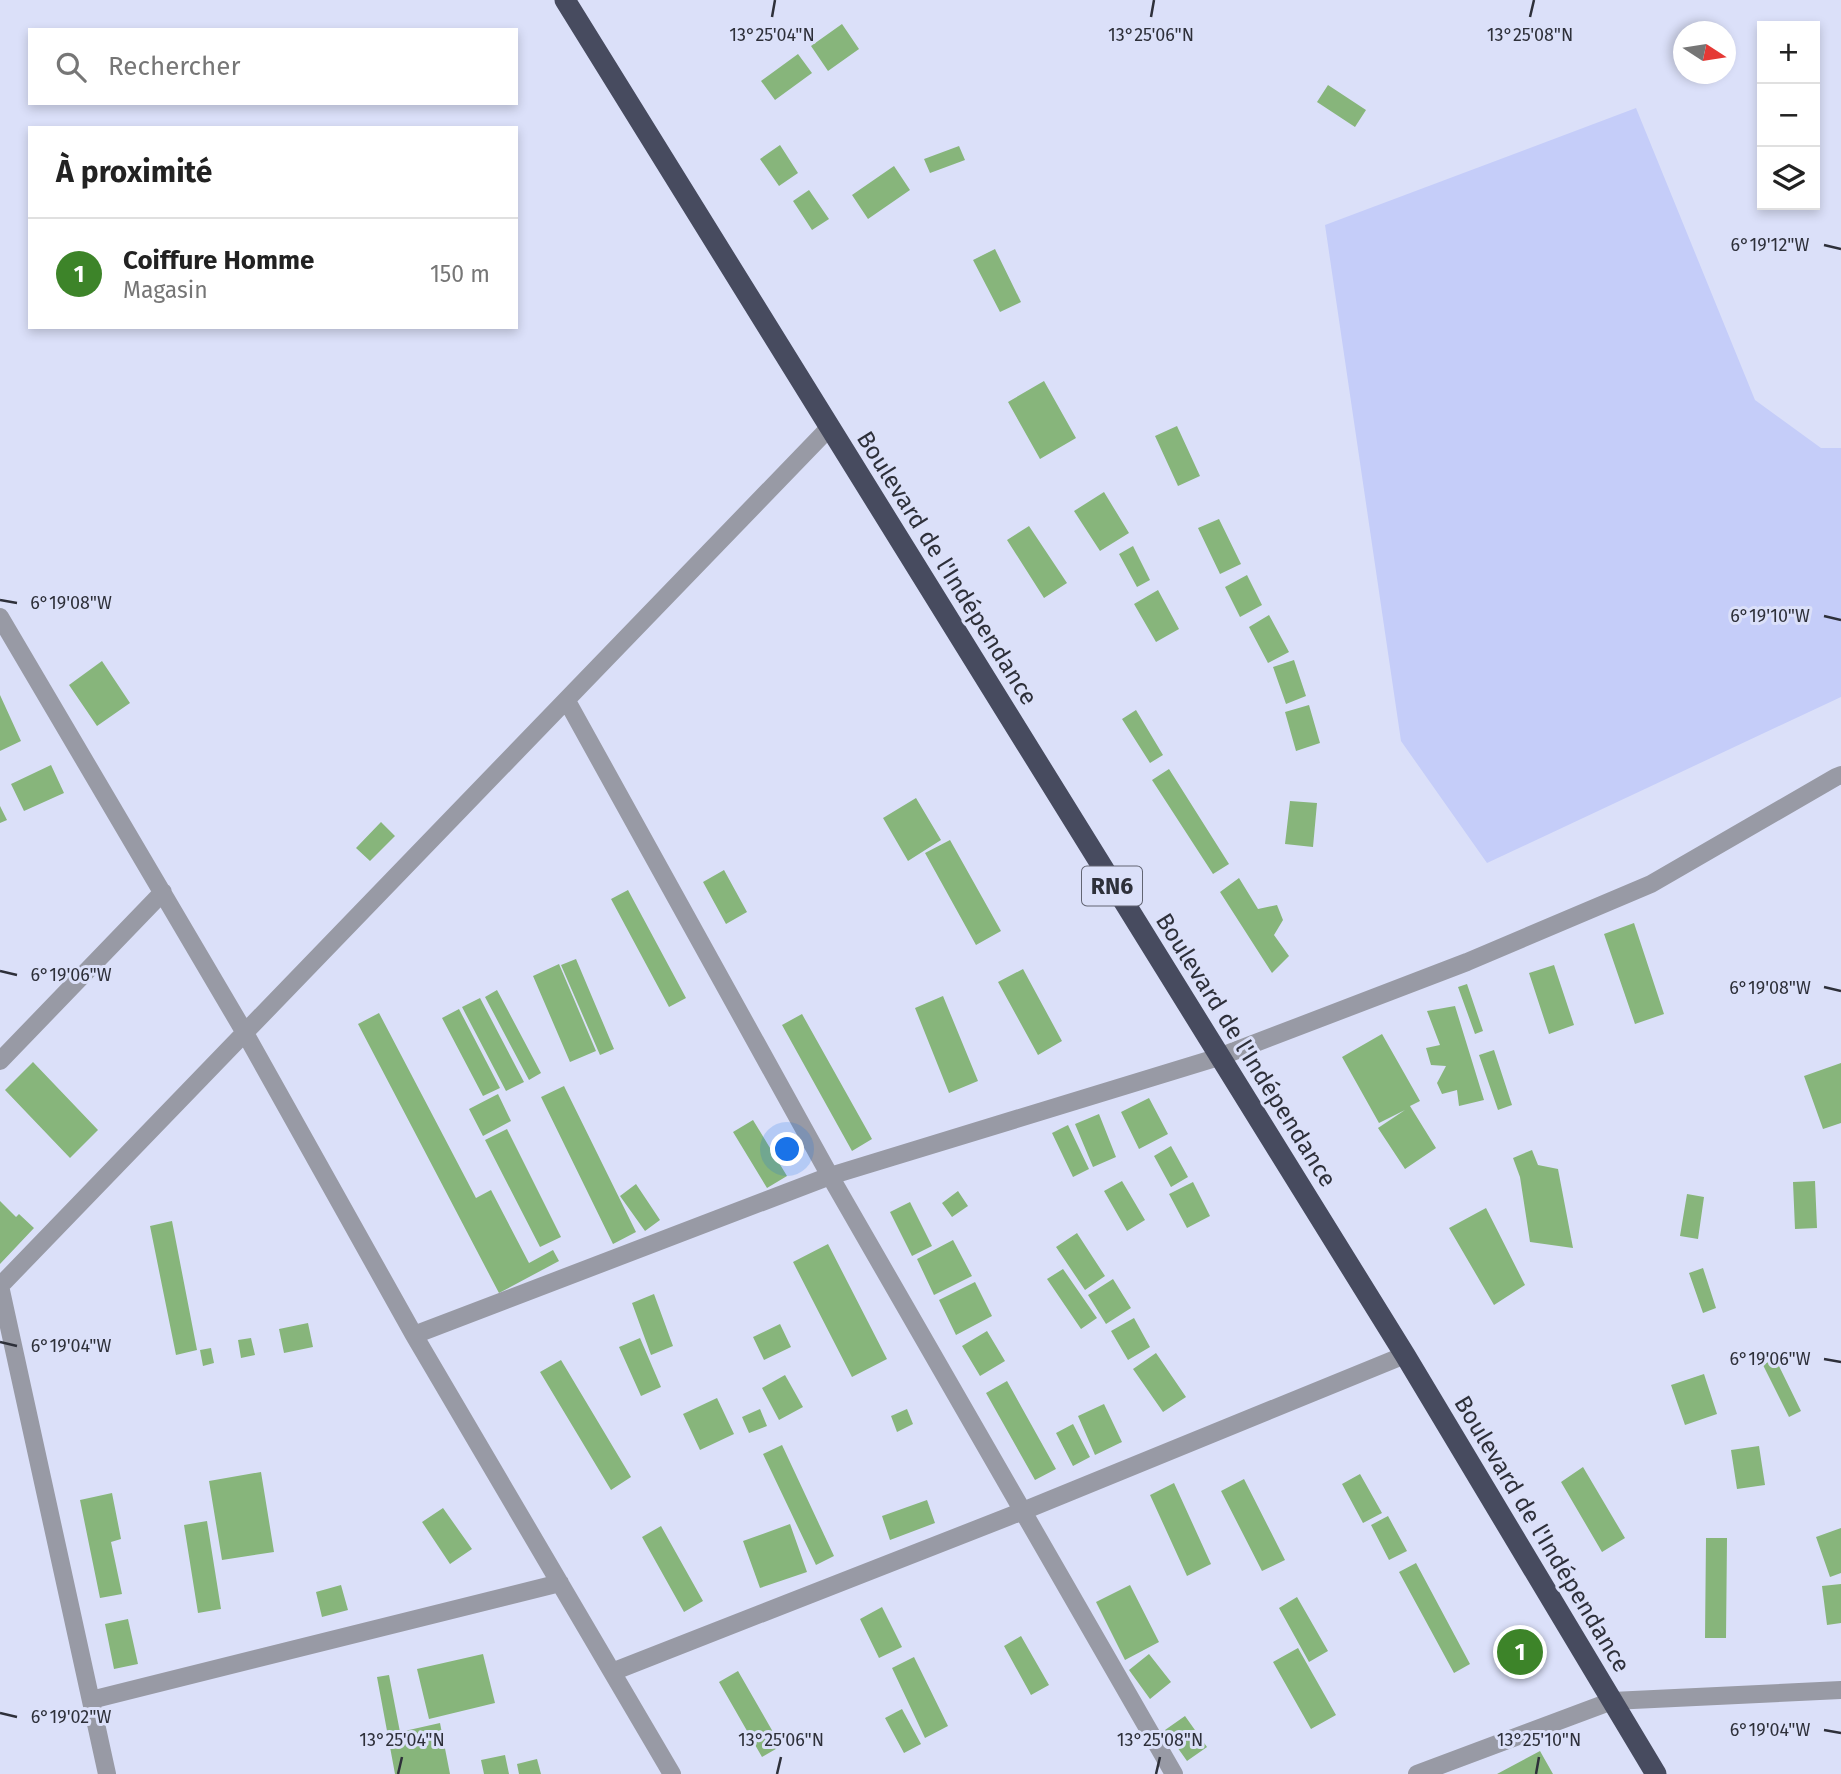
<!DOCTYPE html>
<html lang="fr">
<head>
<meta charset="utf-8">
<style>
	:root { --surface:#fff; --page:#f2f2f2; --text:#222; --muted:#767676; --line:#e0e0e0; --accent:#3d8429 }
	body { margin:0; font-family:"Fira Sans",sans-serif; background:var(--page); color:var(--text) }
	.controls { position:absolute; right:21px; top:21px; display:grid; overflow:hidden; border-radius:0px; box-shadow:0 4px 10px #0003 }
	.controls button { width:63px; height:63px; display:grid; place-items:center; padding:0; border:0; border-bottom:2px solid var(--line); background:var(--surface); color:var(--text); font:35px sans-serif }
	.compass { position:absolute; left:1673px; top:21px; width:63px; height:63px; border-radius:50%; background:var(--surface); box-shadow:0 4px 10px #0003; rotate:102deg }
	.you { position:absolute; left:788px; top:1150px; width:24px; height:24px; margin:-18px; border:5px solid #fff; border-radius:50%; background:#1a73e8; box-shadow:0 0 0 10px #1a73e833 }
	.badge { display:grid; place-items:center; width:46px; height:46px; border-radius:50%; background:var(--accent); color:#fff; font-size:23px; font-weight:700 }
	.pin { position:absolute; translate:-50% -50%; border:4px solid #fff; box-shadow:0 2px 7px #0006 }
	.list { margin:0; padding:0; list-style:none }
	h2 { display:flex; justify-content:space-between; align-items:center; height:91px; margin:0; padding:0 28px; font-size:30px }
	h2 small { font-size:23px; font-weight:400; color:var(--muted) }
	.list li { display:grid; grid-template-columns:46px 1fr auto; gap:21px; align-items:center; box-sizing:border-box; height:112px; padding:0 28px; border-top:2px solid var(--line) }
	.list b { display:block; font-size:26px; white-space:nowrap }
	.list p { margin:0; font-size:23px; white-space:nowrap; color:var(--muted) }
	.list em { font-size:23px; font-style:normal; color:var(--muted) }
	.icon { flex:none; width:38px; height:38px; fill:none; stroke:currentColor; stroke-width:2; stroke-linecap:round; stroke-linejoin:round }
	.map { position:relative; flex:none; width:1841px; height:1774px; overflow:hidden }
	.search { position:absolute; background:var(--surface); box-shadow:0 4px 10px #0003; left:28px; top:28px; width:490px; height:77px; display:flex; align-items:center; gap:18px; box-sizing:border-box; padding:0 24px; border-radius:0px; color:var(--muted); font-size:26px }
	.panel { position:absolute; background:var(--surface); box-shadow:0 4px 10px #0003; left:28px; top:126px; width:490px; height:203px; border-radius:0px }
	.map>svg:first-child { display:block }
	.green { fill:#c5cdf9 }
	.building { fill:#87b57b }
	.lines { fill:none; stroke-linecap:round; stroke-linejoin:round }
	.minor { stroke:#989aa5; stroke-width:18 }
	.highway { stroke:#474b5f; stroke-width:21 }
	.ticks { fill:none; stroke:#2e303a; stroke-width:2.5 }
	.labels { text-anchor:middle; stroke-width:6; stroke-linejoin:round; paint-order:stroke }
	.shield { fill:#dbe0f9; stroke:#626573; stroke-width:2 }
	.shield-label { font-size:23px; font-weight:bold; fill:#2e303a }
	.street-label { font-size:24px; fill:#2e303a; stroke:#dbe0f9 }
	.ticks-label { font-size:18px; text-anchor:middle; fill:#2e303a; stroke:#dbe0f9; stroke-width:6; stroke-linejoin:round; paint-order:stroke }
</style>
</head>
<body>
<div class="map">
<svg width="1841" height="1774" viewBox="0 0 1841 1774">
	<rect width="100%" height="100%" fill="#dbe0f9"/>
	<!-- green -->
	<path class="green" d="M1636,108L1755,400L1821,448H1841V697L1487,863L1401,741L1325,225Z"/>
	<!-- building -->
	<path class="building" d="M842,24L859,49L828,71L811,46Z
		M798,54L812,73L775,100L761,81Z
		M1328,85L1366,110L1355,127L1317,102Z
		M780,145L798,173L779,186L760,159Z
		M959,146L965,160L930,173L924,159Z
		M894,166L910,190L868,219L852,195Z
		M809,190L829,219L812,230L793,201Z
		M995,249L1021,302L1000,312L973,260Z
		M1044,381L1076,438L1040,459L1008,402Z
		M1177,426L1200,476L1178,486L1155,436Z
		M1104,492L1129,533L1100,551L1074,511Z
		M1219,519L1241,564L1220,574L1198,528Z
		M1029,526L1067,583L1044,598L1007,540Z
		M1133,546L1150,580L1137,587L1119,554Z
		M1247,575L1262,605L1240,617L1225,587Z
		M1158,590L1179,629L1156,642L1134,604Z
		M1269,615L1289,652L1268,663L1249,627Z
		M1294,660L1306,696L1286,704L1273,667Z
		M102,661L130,703L97,726L69,685Z
		M0,695L21,741L0,751Z
		M1309,705L1320,743L1296,751L1285,712Z
		M1136,710L1163,755L1150,763L1122,719Z
		M51,765L64,793L24,811L11,784Z
		M1169,769L1229,864L1213,874L1152,780Z
		M916,798L941,840L908,861L883,818Z
		M1290,801L1317,803L1313,847L1285,844Z
		M0,806L7,820L0,823Z
		M381,822L395,836L370,861L356,848Z
		M950,840L1001,931L976,945L925,853Z
		M724,870L747,912L726,924L703,882Z
		M1239,878L1258,909L1277,905L1283,920L1274,935L1289,956L1272,973L1220,892Z
		M628,890L686,998L669,1007L611,899Z
		M1634,923L1664,1014L1635,1024L1604,934Z
		M576,959L614,1049L600,1055L561,965Z
		M559,964L596,1051L570,1062L533,976Z
		M1554,965L1574,1025L1549,1034L1529,973Z
		M1023,969L1062,1041L1038,1055L998,982Z
		M1467,984L1483,1031L1475,1034L1458,987Z
		M497,990L541,1073L529,1080L485,997Z
		M943,996L978,1081L949,1093L915,1008Z
		M480,998L524,1082L506,1091L462,1007Z
		M1455,1006L1484,1100L1459,1106L1457,1090L1442,1094L1437,1083L1446,1066L1431,1065L1426,1048L1440,1045L1427,1011Z
		M459,1009L500,1088L483,1096L442,1018Z
		M379,1013L476,1198L491,1190L529,1263L553,1250L559,1261L499,1293L358,1024Z
		M802,1014L872,1139L852,1151L782,1025Z
		M1382,1034L1420,1101L1410,1106L1436,1148L1405,1169L1378,1128L1405,1110L1379,1123L1342,1057Z
		M1494,1050L1512,1105L1498,1110L1479,1055Z
		M33,1062L98,1130L70,1158L5,1090Z
		M1841,1063V1123L1823,1129L1804,1076Z
		M564,1086L636,1232L613,1244L541,1097Z
		M498,1094L511,1121L483,1136L469,1109Z
		M1149,1098L1168,1134L1139,1149L1121,1112Z
		M1099,1114L1116,1157L1093,1167L1075,1124Z
		M753,1120L787,1176L767,1188L733,1132Z
		M1068,1125L1089,1169L1073,1177L1052,1133Z
		M507,1129L561,1237L540,1247L485,1140Z
		M1171,1146L1188,1177L1171,1187L1154,1156Z
		M1532,1150L1538,1165L1558,1169L1573,1248L1530,1242L1520,1177L1513,1158Z
		M1122,1181L1145,1220L1127,1231L1104,1191Z
		M1815,1181L1817,1228L1795,1229L1793,1182Z
		M1193,1182L1210,1216L1187,1228L1169,1194Z
		M636,1184L660,1220L645,1231L620,1196Z
		M958,1191L968,1206L952,1217L942,1203Z
		M1687,1194L1704,1197L1698,1239L1680,1236Z
		M0,1201L16,1217L19,1214L34,1228L0,1264Z
		M910,1202L932,1246L912,1256L890,1212Z
		M1486,1208L1525,1285L1494,1305L1449,1228Z
		M172,1221L197,1350L176,1355L150,1226Z
		M1077,1233L1105,1276L1085,1290L1056,1247Z
		M953,1240L972,1276L934,1295L917,1259Z
		M828,1244L887,1359L852,1377L793,1262Z
		M1703,1268L1716,1308L1703,1313L1689,1273Z
		M1063,1269L1097,1318L1081,1329L1047,1279Z
		M1113,1279L1131,1308L1106,1324L1088,1295Z
		M975,1282L992,1316L956,1335L939,1300Z
		M654,1294L673,1346L651,1355L632,1303Z
		M1134,1318L1150,1347L1128,1360L1111,1331Z
		M308,1323L313,1347L284,1353L279,1329Z
		M780,1324L791,1347L764,1360L753,1337Z
		M987,1331L1005,1361L980,1376L962,1346Z
		M251,1338L255,1355L241,1358L238,1340Z
		M640,1338L661,1387L641,1396L619,1347Z
		M211,1348L214,1363L203,1366L200,1350Z
		M1156,1353L1186,1397L1163,1412L1133,1369Z
		M1775,1358L1801,1411L1789,1417L1763,1365Z
		M561,1360L631,1477L611,1490L540,1372Z
		M1704,1374L1717,1414L1685,1425L1671,1385Z
		M785,1375L803,1407L779,1420L762,1388Z
		M1007,1381L1056,1469L1035,1480L986,1393Z
		M717,1398L734,1434L700,1450L683,1414Z
		M1104,1404L1122,1442L1095,1455L1078,1416Z
		M760,1409L767,1426L749,1433L742,1417Z
		M907,1409L913,1424L897,1432L891,1416Z
		M1073,1424L1090,1457L1073,1466L1056,1433Z
		M782,1445L834,1556L816,1565L763,1454Z
		M1759,1446L1765,1485L1737,1489L1731,1450Z
		M1583,1467L1625,1538L1602,1552L1561,1482Z
		M261,1472L274,1552L222,1560L209,1481Z
		M1360,1474L1382,1513L1363,1523L1342,1484Z
		M1244,1479L1285,1560L1262,1571L1221,1491Z
		M1174,1483L1211,1564L1187,1576L1150,1495Z
		M112,1493L121,1539L111,1542L122,1594L100,1598L80,1500Z
		M927,1500L935,1523L890,1540L882,1516Z
		M443,1508L472,1549L450,1564L422,1522Z
		M1388,1516L1407,1551L1389,1560L1371,1525Z
		M207,1521L221,1609L198,1613L184,1525Z
		M790,1524L807,1572L760,1588L743,1541Z
		M661,1526L703,1601L684,1612L642,1537Z
		M1841,1528V1573L1830,1577L1816,1537Z
		M1706,1538H1727L1726,1638H1705Z
		M1416,1563L1470,1664L1454,1673L1399,1572Z
		M1841,1584V1623L1827,1625L1822,1586Z
		M341,1585L348,1610L322,1617L316,1592Z
		M1130,1585L1159,1642L1125,1660L1096,1602Z
		M1297,1597L1328,1651L1309,1662L1279,1608Z
		M882,1607L902,1647L879,1658L860,1619Z
		M128,1619L138,1664L114,1669L105,1624Z
		M1021,1636L1049,1685L1031,1695L1004,1646Z
		M1298,1648L1336,1715L1311,1729L1273,1662Z
		M483,1654L495,1703L429,1719L417,1669Z
		M1149,1654L1171,1682L1150,1699L1129,1670Z
		M914,1657L948,1726L925,1738L892,1668Z
		M738,1671L781,1746L762,1757L719,1682Z
		M389,1675L400,1732L440,1723L450,1774H395L377,1677Z
		M902,1709L921,1744L904,1753L885,1718Z
		M1185,1716L1207,1747L1187,1761L1165,1730Z
		M1540,1751L1553,1774H1497Z
		M505,1755L509,1774H484L481,1760Z
		M537,1759L541,1774H519L517,1764Z"/>
	<g class="lines">
		<!-- minor -->
		<path class="minor" d="M0,617L245,1033L414,1335L672,1774
			M567,701L830,1176L1174,1774
			M0,1061L163,892
			M0,1286L829,428
			M0,1286L107,1774
			M414,1335L830,1176L1219,1057L1467,962L1651,884L1836,777L1841,775
			M612,1672L1023,1511L1405,1355
			M91,1700L560,1583
			M1417,1774L1612,1701L1841,1690"/>
		<!-- highway -->
		<path class="highway" d="M565,0L1405,1355L1656,1774"/>
	</g>
	<!-- ticks -->
	<path class="ticks" d="M772,17L775,0M1151,17L1154,0M1530,17L1534,0M1824,245L1841,249M0,600L17,603M1824,616L1841,620M0,971L17,975M1824,987L1841,991M0,1342L17,1346M1824,1359L1841,1362M0,1713L17,1717M1824,1730L1841,1733M398,1774L402,1757M777,1774L781,1757M1156,1774L1160,1757M1536,1774L1539,1757"/>
	<g class="labels">
		<!-- shield labels -->
		<rect class="shield" x="1082" y="866.5" width="60" height="39" rx="5"/>
		<g class="shield-label">
			<text x="1112" y="894">RN6</text>
		</g>
		<!-- street labels -->
		<g class="street-label">
			<text transform="translate(947 568) rotate(58)" y="8">Boulevard de l'Indépendance</text>
			<text transform="translate(1246 1050) rotate(58)" y="8">Boulevard de l'Indépendance</text>
			<text transform="translate(1542 1534) rotate(59)" y="8">Boulevard de l'Indépendance</text>
		</g>
	</g>
	<g class="ticks-label">
		<text x="772" y="41">13°25'04"N</text>
		<text x="1151" y="41">13°25'06"N</text>
		<text x="1530" y="41">13°25'08"N</text>
		<text x="1770" y="251">6°19'12"W</text>
		<text x="71" y="609">6°19'08"W</text>
		<text x="1770" y="622">6°19'10"W</text>
		<text x="71" y="981">6°19'06"W</text>
		<text x="1770" y="994">6°19'08"W</text>
		<text x="71" y="1352">6°19'04"W</text>
		<text x="1770" y="1365">6°19'06"W</text>
		<text x="71" y="1723">6°19'02"W</text>
		<text x="1770" y="1736">6°19'04"W</text>
		<text x="402" y="1746">13°25'04"N</text>
		<text x="781" y="1746">13°25'06"N</text>
		<text x="1160" y="1746">13°25'08"N</text>
		<text x="1539" y="1746">13°25'10"N</text>
	</g>
</svg>
<div class="controls">
<button>+</button>
<button>−</button>
<button><svg class="icon" aria-label="layers" viewBox="0 0 24 24"><path d="M12 4l9 5-9 5-9-5zM3 14l9 5 9-5"/></svg></button>
</div>
<svg class="compass" viewBox="-18 -18 36 36"><path d="M0-13l5 13h-10z" fill="#e53935"/><path d="M0 13l5-13h-10z" fill="#767676"/></svg>
<div class="you"></div>
<div class="pin badge" style="left:1520px;top:1652px">1</div>
<div class="search"><svg class="icon" aria-label="search" viewBox="0 0 24 24"><circle cx="10" cy="10" r="6"/><path d="M15 15l6 6"/></svg>Rechercher</div>
<section class="panel">
<h2>À proximité<small></small></h2>
<ul class="list">
<li><span class="badge">1</span><div><b>Coiffure Homme</b><p>Magasin</p></div><em>150 m</em></li>
</ul>
</section>
</div>
</body>
</html>
